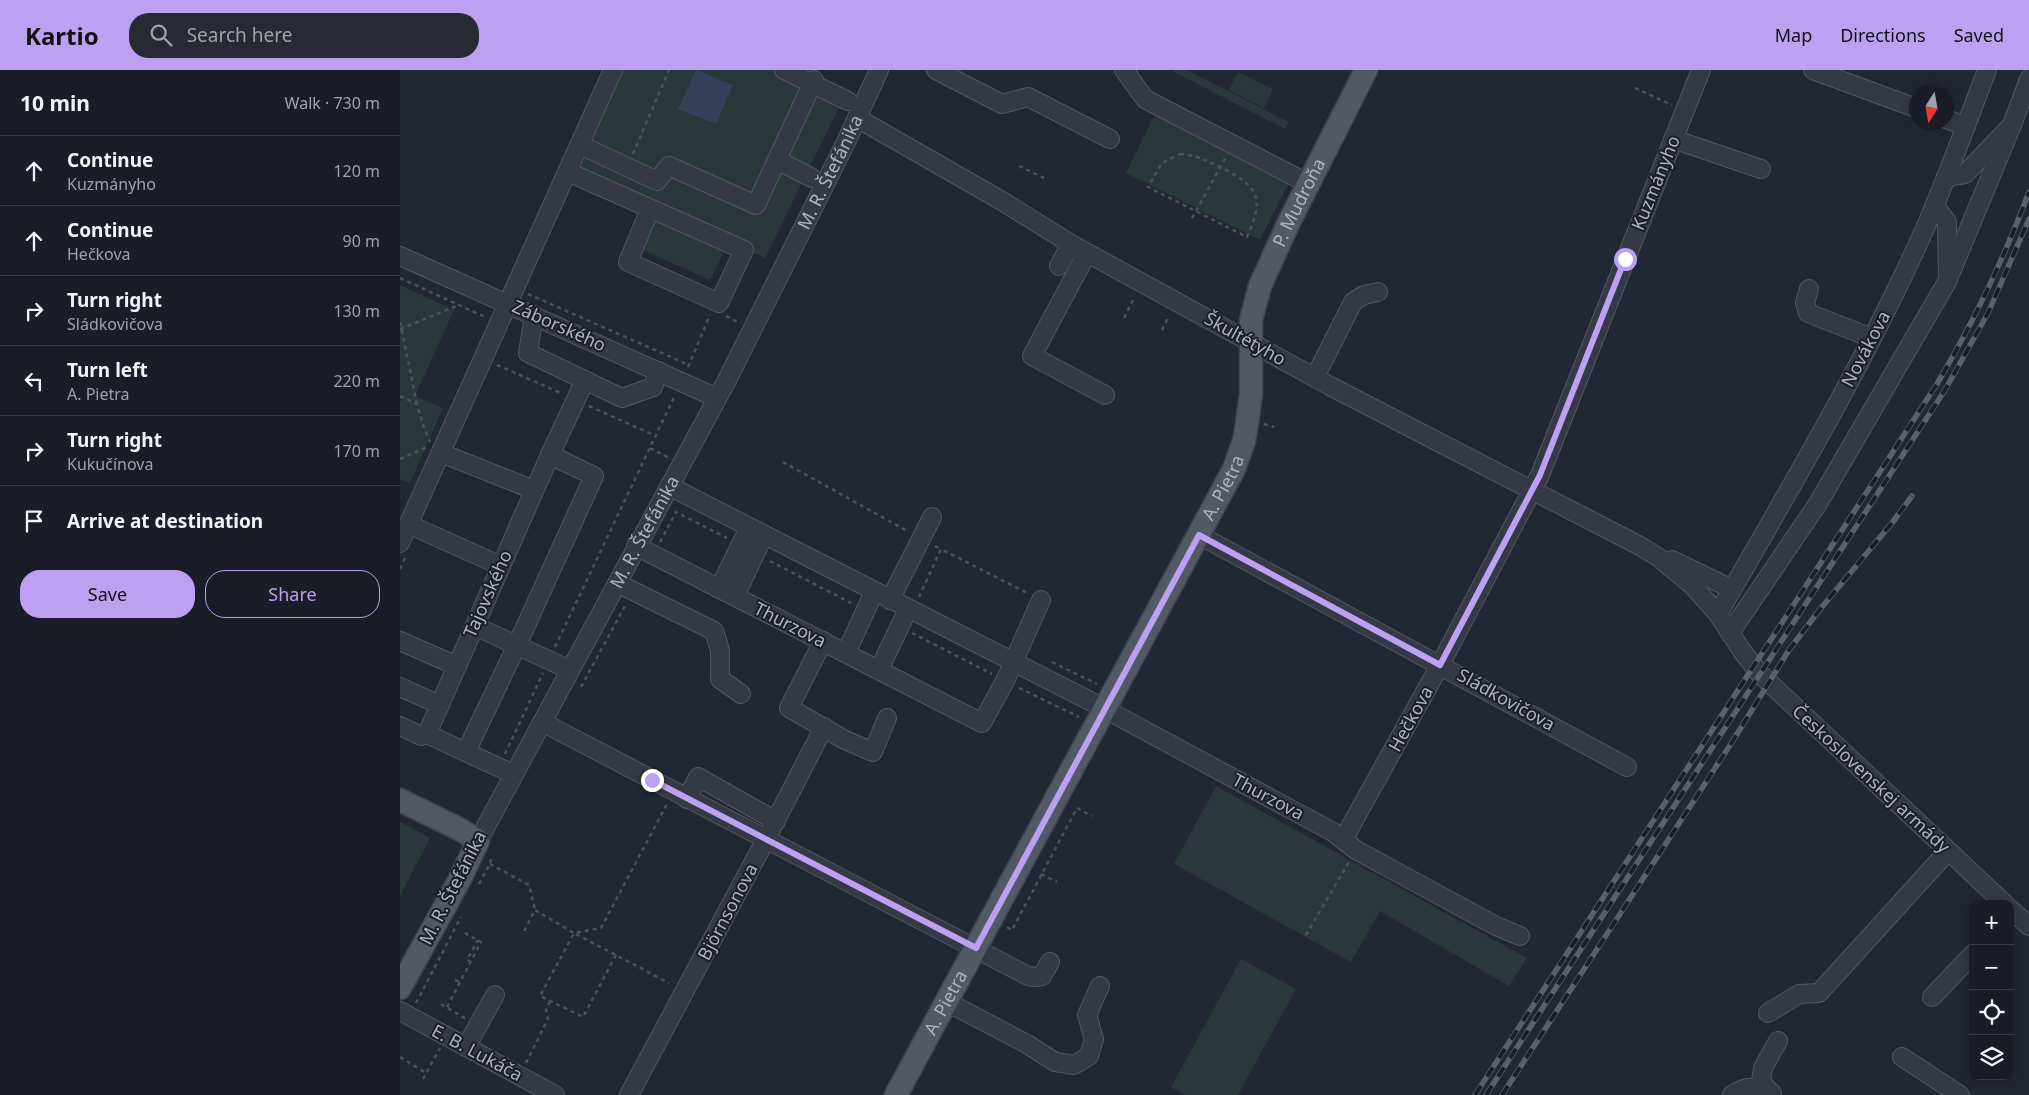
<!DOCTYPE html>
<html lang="en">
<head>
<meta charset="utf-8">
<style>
	:root { --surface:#1a1d27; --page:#272a33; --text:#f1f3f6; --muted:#9fa2a7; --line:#383b44; --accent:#bca0f2 }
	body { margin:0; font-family:"Noto Sans",sans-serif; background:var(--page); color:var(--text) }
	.controls { position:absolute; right:15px; bottom:15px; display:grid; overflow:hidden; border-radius:10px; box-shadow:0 2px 12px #0003 }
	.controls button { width:45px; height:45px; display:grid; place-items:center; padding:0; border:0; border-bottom:1px solid var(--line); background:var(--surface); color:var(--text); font:25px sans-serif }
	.compass { position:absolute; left:1509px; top:15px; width:45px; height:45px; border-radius:50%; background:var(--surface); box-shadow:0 2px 12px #0003; rotate:191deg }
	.stop { position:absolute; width:15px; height:15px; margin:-11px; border:4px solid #bca0f2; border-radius:50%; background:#fff }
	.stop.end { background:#bca0f2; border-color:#fff; box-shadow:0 1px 5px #0008 }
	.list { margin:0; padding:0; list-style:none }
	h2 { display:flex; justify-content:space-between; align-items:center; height:65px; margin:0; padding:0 20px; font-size:21px }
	h2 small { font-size:16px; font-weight:400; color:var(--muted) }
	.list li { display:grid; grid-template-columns:32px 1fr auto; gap:15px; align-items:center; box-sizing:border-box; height:70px; padding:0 20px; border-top:1px solid var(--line) }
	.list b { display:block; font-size:19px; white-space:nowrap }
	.list p { margin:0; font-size:16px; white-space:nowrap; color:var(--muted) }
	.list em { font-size:16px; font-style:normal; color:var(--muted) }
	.actions { display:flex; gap:10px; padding:15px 20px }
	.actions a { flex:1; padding:11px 0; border:1px solid var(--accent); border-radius:20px; text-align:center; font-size:18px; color:var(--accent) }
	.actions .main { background:var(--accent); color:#111 }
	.icon { flex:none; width:28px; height:28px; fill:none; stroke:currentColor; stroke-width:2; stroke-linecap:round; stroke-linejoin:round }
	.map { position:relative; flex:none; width:1629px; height:1025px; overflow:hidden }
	header { display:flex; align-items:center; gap:30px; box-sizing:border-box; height:70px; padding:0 25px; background:var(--accent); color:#111 }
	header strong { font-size:24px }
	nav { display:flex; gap:28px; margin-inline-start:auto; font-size:18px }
	.search { width:350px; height:45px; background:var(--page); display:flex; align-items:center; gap:12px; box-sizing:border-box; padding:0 18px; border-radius:20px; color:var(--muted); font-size:19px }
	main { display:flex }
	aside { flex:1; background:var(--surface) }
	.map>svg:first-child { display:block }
	.green { fill:#2a383b }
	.water { fill:#37405a }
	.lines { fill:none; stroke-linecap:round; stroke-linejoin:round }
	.minor-casing { stroke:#535663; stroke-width:20 }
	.major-casing { stroke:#3f424f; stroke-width:25 }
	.path { stroke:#48545a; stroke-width:2.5; stroke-dasharray:4 4; stroke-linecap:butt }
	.minor { stroke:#353945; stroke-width:18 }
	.major { stroke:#535865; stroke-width:22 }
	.rail-casing { stroke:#5b5f6f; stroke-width:5.5 }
	.rail { stroke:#1b1e2a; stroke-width:4; stroke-dasharray:11; stroke-linecap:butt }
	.route { stroke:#bca0f2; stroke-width:6 }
	.labels { text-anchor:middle; stroke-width:4; stroke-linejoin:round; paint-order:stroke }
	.street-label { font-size:18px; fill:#afb3c2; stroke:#1b1e2a }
</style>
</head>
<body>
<header>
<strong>Kartio</strong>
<div class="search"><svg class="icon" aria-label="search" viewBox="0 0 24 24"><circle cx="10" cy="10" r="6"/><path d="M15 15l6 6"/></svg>Search here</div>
<nav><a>Map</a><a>Directions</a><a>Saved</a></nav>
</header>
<main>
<aside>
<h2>10 min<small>Walk · 730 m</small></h2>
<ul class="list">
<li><svg class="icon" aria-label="ahead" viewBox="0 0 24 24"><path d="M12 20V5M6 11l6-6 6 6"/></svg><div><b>Continue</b><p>Kuzmányho</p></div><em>120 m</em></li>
<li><svg class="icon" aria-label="ahead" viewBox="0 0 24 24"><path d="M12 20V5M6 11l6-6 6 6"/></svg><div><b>Continue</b><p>Hečkova</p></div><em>90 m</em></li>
<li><svg class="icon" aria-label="right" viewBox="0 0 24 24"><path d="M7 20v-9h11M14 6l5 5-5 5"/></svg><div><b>Turn right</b><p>Sládkovičova</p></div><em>130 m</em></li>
<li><svg class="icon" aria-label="left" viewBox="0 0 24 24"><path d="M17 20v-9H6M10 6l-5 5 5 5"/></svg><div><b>Turn left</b><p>A. Pietra</p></div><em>220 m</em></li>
<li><svg class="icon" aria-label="right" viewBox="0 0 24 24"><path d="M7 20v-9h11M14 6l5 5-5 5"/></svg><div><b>Turn right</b><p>Kukučínova</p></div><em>170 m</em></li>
<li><svg class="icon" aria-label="arrive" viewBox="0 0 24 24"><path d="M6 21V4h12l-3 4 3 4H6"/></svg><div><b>Arrive at destination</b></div></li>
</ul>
<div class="actions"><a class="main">Save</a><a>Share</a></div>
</aside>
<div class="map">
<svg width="1629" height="1025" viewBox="0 0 1629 1025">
	<rect width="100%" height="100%" fill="#222734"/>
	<!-- green -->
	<path class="green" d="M222,0H395L446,23L365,188L329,171L310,210L238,178L256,137L178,103Z
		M775,0H787L889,52L885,59L774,2Z
		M838,2L873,19L864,38L829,20Z
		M756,42L890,111L860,170L726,103Z
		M0,215L54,240L15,326L43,338L10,413L0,409Z
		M816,716L1127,888L1109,916L980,841L951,892L774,794Z
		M0,752L30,768L0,826Z
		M841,889L896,919L838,1025H785L771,1017Z"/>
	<!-- water -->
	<path class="water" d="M296,0L333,15L316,54L278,39Z"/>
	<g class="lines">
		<defs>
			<g id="minor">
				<path d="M384,0L448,31"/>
				<path d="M536,0L602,34L628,27L710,69"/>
				<path d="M724,0L745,29L909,114"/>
				<path d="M1413,0L1516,38"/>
				<path d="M457,48L602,131L671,174L930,316L1240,476L1258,487L1292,515L1318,544L1342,581L1360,604L1605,834"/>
				<path d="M1546,49L1566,56"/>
				<path d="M1273,69L1361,99"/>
				<path d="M180,75L257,111L269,96L356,135L414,10"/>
				<path d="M377,90L412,108"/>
				<path d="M168,102L344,180L319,233L228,192L250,139"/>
				<path d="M1546,107L1565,104L1612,55L1629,9"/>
				<path d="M687,183L632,286L705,325"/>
				<path d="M0,186L317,328"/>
				<path d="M659,196L671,174"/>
				<path d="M1551,202L1612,55"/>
				<path d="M1409,219L1405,233L1408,243L1472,268"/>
				<path d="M134,245L128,283L222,328L253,317L259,301"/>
				<path d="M915,307L953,232L964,225L978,222"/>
				<path d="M41,383L134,420"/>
				<path d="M269,416L690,631L933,762L956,780L1096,856L1120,866"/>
				<path d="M8,454L101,496"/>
				<path d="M799,465L1227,697"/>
				<path d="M0,473L213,0"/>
				<path d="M236,476L582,653L605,611L641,530"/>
				<path d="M1272,490L1332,519"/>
				<path d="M217,513L314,561L320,580V609L341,624"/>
				<path d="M319,519L349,458"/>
				<path d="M335,526L364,465"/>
				<path d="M490,530L532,447"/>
				<path d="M1318,544C1389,420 1463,296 1522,165C1546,111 1566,55 1587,0"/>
				<path d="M75,556L170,600"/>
				<path d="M1330,563L1417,435L1548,210L1547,152L1535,136"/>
				<path d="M0,571L57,596"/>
				<path d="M423,571L389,638L445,670L473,682L487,648"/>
				<path d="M446,583L474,522"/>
				<path d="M479,600L508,539"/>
				<path d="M0,617L40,635"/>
				<path d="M142,652L628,906L635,907L642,906L650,892"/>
				<path d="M0,656L21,666L27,664L113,704"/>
				<path d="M27,664L150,385"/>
				<path d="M66,682L117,575L194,406L150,385L185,310"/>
				<path d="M287,729L298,707L376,751"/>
				<path d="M943,770L1040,595L1140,405L1301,0"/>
				<path id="s1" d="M78,771L326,312L446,72L479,0"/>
				<path d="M1610,839L1629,856"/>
				<path d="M1532,927L1573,884"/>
				<path d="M547,932L627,974L655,992L674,995L689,986L694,969L687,945L700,916"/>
				<path d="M0,941L155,1025"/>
				<path d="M1368,943L1399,924L1419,923L1548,781"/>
				<path d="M66,977L95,925"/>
				<path d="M1502,987L1560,1025"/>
				<path d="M1369,1021L1361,1011L1363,998L1378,971"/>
				<path d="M229,1025L366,769L424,657"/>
				<path d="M1332,1025C1345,1016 1358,1015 1372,1023"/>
			</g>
			<g id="major">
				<path d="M0,730L61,760L78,771L60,809L0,918"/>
				<path id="s2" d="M496,1025L834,399L844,371L847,353L851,324V250L860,216L889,152L966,0"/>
			</g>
		</defs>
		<!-- minor casing -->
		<use href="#minor" class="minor-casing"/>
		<!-- major casing -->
		<use href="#major" class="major-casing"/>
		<!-- path -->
		<path class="path" d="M1235,18L1272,35
			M233,84L269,0
			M780,84C797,85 809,92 824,99C860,118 864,129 847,167L748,117L762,93Z
			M619,96L644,108
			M792,148L826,87
			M0,208L85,247
			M128,224L289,295
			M326,246L339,253
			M724,248L734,228
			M0,252L17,334
			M0,259L59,235
			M762,260L769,246
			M97,295L163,324
			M288,297L310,245
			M0,326L17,334L23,355L30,372
			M189,336L256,366
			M864,354L874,357
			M250,378L269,388
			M0,389L27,377
			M383,392L509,462
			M260,472L276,442L327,468
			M535,476L541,479
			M370,491L451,533
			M0,499L5,488
			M519,527L541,479L629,524
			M512,563L592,604
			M155,577L275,325
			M652,592L697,614
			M181,617L226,534
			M619,618L679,647
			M105,684L143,603
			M677,738L692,746
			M90,794L129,815L135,840
			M641,804L657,812
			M79,814L90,794L92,785
			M607,857L612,860L677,738
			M124,861L135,840L174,863L201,858L267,734
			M906,865L949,792
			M216,885L183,947L140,926L174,863L269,913
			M71,892L67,890L78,870
			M55,910L60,912
			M16,933L61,847
			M41,934L66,949
			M47,937L81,872L63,862
			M0,987L26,1003
			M126,993L148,949L146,940L150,931
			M23,1009L40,978"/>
		<!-- minor -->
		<use href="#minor" class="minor"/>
		<!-- major -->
		<use href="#major" class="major"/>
		<defs>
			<path id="rail" d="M1075,1025L1537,314C1573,253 1604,189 1629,122
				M1086,1025L1545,320L1588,243L1629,149
				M1102,1025L1334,669L1389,580L1421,538L1492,453L1512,426"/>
		</defs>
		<!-- rail casing -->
		<use href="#rail" class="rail-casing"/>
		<!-- rail -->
		<use href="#rail" class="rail"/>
	</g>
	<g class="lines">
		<!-- route -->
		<path class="route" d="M252,710L576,878L799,465L1040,595L1140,405L1225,189"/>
	</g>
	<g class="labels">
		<!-- street labels -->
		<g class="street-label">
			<text dy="6" stroke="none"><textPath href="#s1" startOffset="756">M. R. Štefánika</textPath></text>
			<text transform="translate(1256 113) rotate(-68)" y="6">Kuzmányho</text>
			<text dy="6" stroke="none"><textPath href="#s2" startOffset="990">P. Mudroňa</textPath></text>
			<text transform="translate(159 256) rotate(24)" y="6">Záborského</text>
			<text transform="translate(845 269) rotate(29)" y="6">Škultétyho</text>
			<text transform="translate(1466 279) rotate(-62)" y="6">Novákova</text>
			<text dy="6" stroke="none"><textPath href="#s2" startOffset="690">A. Pietra</textPath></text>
			<text dy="6" stroke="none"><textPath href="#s1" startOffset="351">M. R. Štefánika</textPath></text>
			<text transform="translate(88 524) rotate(-66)" y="6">Tajovského</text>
			<text transform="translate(390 555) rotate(27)" y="6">Thurzova</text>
			<text transform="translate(1106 630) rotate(29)" y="6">Sládkovičova</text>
			<text transform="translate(1011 649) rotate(-61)" y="6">Hečkova</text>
			<text transform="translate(1471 709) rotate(43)" y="6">Československej armády</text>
			<text transform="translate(868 727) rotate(28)" y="6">Thurzova</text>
			<text transform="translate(53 818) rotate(-63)" y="6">M. R. Štefánika</text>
			<text transform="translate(328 842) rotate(-62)" y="6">Björnsonova</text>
			<text dy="6" stroke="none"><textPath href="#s2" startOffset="105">A. Pietra</textPath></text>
			<text transform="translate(77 983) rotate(28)" y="6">E. B. Lukáča</text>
		</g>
	</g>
</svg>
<div class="controls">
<button>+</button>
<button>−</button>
<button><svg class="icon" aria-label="locate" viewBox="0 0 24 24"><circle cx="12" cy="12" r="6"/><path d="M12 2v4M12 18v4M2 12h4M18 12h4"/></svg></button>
<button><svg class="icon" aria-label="layers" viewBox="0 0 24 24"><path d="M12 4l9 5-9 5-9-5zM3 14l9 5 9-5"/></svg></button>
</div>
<svg class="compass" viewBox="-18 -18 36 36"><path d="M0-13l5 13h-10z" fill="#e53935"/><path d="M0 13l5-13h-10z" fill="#9fa2a7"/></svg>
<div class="stop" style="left:1225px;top:189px"></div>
<div class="stop end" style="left:252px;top:710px"></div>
</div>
</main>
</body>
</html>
